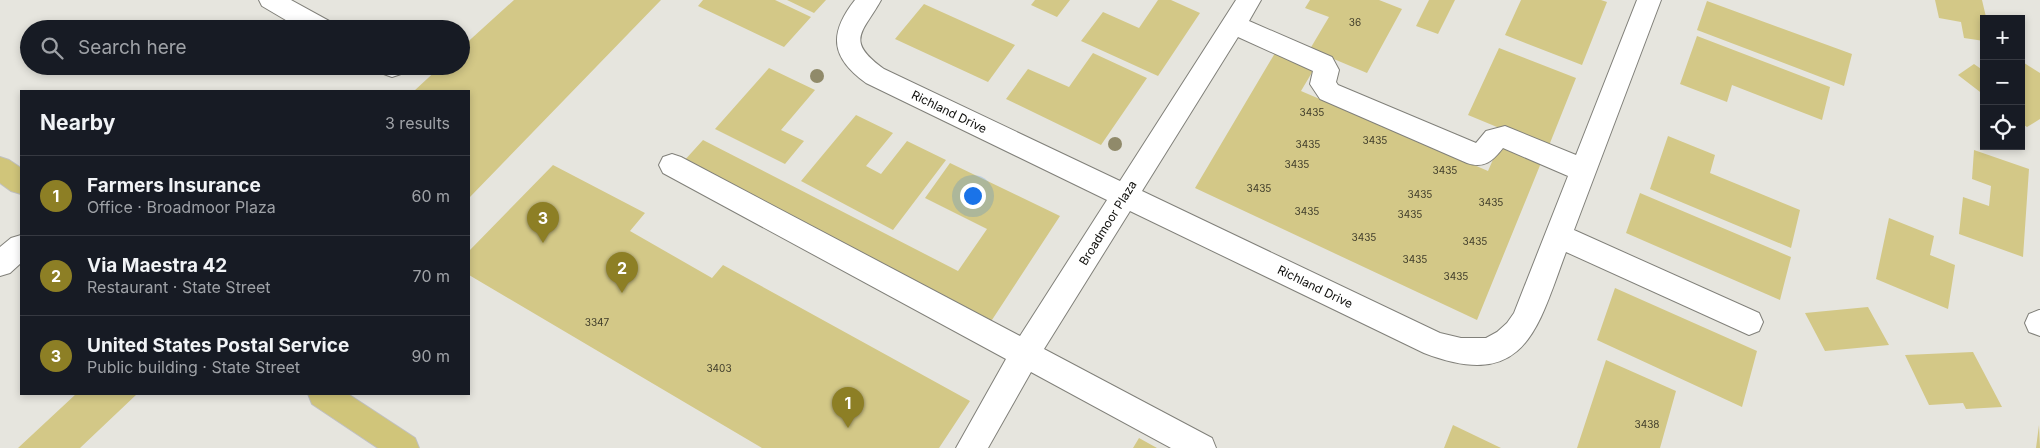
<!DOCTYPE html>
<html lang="en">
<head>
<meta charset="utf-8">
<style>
	:root { --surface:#171b24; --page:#242831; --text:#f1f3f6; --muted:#9ea1a6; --line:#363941; --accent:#8d7f25 }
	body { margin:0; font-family:Inter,sans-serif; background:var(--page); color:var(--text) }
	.controls { position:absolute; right:15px; top:15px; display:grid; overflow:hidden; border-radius:0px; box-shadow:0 2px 8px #0003 }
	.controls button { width:45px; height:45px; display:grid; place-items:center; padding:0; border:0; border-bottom:1px solid var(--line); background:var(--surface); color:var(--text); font:25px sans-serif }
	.you { position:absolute; left:972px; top:195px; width:18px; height:18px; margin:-12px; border:4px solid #fff; border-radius:50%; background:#1a73e8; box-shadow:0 0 0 8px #1a73e833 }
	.badge { display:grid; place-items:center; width:32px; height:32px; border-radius:50%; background:var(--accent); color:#fff; font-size:16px; font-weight:700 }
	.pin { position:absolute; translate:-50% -41px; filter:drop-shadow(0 1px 2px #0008) }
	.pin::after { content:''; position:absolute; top:26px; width:18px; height:15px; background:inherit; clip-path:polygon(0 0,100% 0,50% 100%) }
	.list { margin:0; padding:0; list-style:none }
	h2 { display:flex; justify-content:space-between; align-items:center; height:65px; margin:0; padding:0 20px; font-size:21px }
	h2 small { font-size:16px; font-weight:400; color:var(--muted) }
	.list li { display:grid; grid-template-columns:32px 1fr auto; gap:15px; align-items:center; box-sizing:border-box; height:80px; padding:0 20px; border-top:1px solid var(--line) }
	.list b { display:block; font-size:19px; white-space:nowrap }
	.list p { margin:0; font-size:16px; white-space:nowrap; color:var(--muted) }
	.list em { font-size:16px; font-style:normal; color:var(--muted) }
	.icon { flex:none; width:28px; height:28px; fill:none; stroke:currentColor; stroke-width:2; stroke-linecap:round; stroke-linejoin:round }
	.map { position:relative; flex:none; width:2040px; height:448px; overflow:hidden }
	.search { position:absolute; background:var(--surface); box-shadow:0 2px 8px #0003; left:20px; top:20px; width:450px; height:55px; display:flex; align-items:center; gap:12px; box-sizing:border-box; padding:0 18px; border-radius:28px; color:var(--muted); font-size:19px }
	.panel { position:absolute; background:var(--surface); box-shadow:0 2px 8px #0003; left:20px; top:90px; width:450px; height:305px; border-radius:0px }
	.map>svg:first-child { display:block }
	.building { fill:#d3c887 }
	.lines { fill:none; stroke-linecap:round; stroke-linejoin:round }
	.minor-casing { stroke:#81807a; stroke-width:2 }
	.major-casing { stroke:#c0c0c0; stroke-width:2 }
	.minor { fill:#fff; fill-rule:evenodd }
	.major { fill:#d0c57a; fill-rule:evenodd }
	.tree { fill:#908a6a }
	.labels { text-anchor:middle; stroke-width:4.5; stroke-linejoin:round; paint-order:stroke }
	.number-label { font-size:10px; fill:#3f3c2a }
	.street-label { font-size:12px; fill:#0e0e0b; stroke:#fff }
</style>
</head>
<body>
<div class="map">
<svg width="2040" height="448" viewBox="0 0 2040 448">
	<rect width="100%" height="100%" fill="#e6e5de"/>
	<!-- building -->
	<path class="building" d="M514,0H661L469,198V91H414L441,66H461V48Z
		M703,0H775L811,17L784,47L698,6Z
		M787,0H826L814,13Z
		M1035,0H1070L1057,17L1031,5Z
		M1158,0H1171L1200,13L1158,76L1081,41L1103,12L1139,28Z
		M1310,0H1379L1402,9L1367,73L1310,49L1329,17L1305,8Z
		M1429,0H1455L1438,34L1416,26Z
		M1521,0H1601L1607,2L1582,65L1505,35Z
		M1935,0H1982L1986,17L1991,18L1984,19V41L1964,38L1961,22L1939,18Z
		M1707,1L1852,54L1844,86L1697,30Z
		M924,4L1015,45L988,82L895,39Z
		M1697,36L1830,87L1822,120L1732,85L1727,102L1680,84Z
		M1278,48L1317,64L1301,91L1488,171L1501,141L1543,158L1477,320L1195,188Z
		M1499,48L1576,78L1548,148L1468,115Z
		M1093,53L1147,78L1101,145L1006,99L1028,69L1069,87Z
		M2021,61L2040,73V119L2027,127L2021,123Z
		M1974,64L1984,71V95L1958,75Z
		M769,68L815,90L781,130L804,141L785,164L715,129Z
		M856,115L893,133L866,166L881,174L907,141L946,160L893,230L801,181Z
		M1668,136L1715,155L1710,173L1800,210L1791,248L1650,189Z
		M703,140L958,271L987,229L925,198L950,163L1060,216L990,323L683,162Z
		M1974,150L2029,169L2023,257L1959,234L1963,197L1989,206L1991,186L1972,179Z
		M553,165L645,213L630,231L712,278L723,265L970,401L939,448H762L469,275V251Z
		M1640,193L1791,257L1780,300L1626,233Z
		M1889,218L1934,236L1930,255L1955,265L1948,309L1876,279Z
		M1615,288L1757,351L1742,407L1597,340Z
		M1868,307L1889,345L1825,351L1805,313Z
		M1973,352L2002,407L1966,409L1963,403L1929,405L1905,355Z
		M1606,360L1676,391L1660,448H1577Z
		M76,394H137L80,448H18Z
		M1453,425L1501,448H1444Z
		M2039,425L2040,448H2036Z
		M1139,438L1157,448H1133Z"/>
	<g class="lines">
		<defs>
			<path id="minor" d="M259,0H291L331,22L334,29H301L262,6Z
				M855,0H881C863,33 844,40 884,69L1120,181L1236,0H1261L1249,21L1332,57L1339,70L1336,82L1338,85L1476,143L1486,131L1505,126L1576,155L1637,0H1661L1574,230L1759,313L1763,322L1759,331L1749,335L1566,252C1537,330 1525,392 1424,353L1130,211L1044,349L1212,438L1216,448H1171L1031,372L988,448H956L1006,359L663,173L659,165L663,157L672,154L681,157L1020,336L1107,200L866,83C831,58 828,34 855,0ZM1238,37L1313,71L1310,84L1320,99L1467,163C1484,169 1493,161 1503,148L1568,176L1514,313L1507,323L1497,332L1486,338H1461L1440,333L1142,191Z
				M378,66H404L405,67L401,74L392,77L381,73Z
				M21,235V263L10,273L0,276V247L11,238Z
				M2039,310H2040V336L2029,332L2025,323L2029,314Z"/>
			<path id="major" d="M0,157L9,160L21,168V194L11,191L0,183Z
				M308,394H348L415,438L419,448H378L312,404Z"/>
		</defs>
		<!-- minor casing -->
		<use href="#minor" class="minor-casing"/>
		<!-- major casing -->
		<use href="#major" class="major-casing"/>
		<!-- minor -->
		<use href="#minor" class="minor"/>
		<!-- major -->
		<use href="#major" class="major"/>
	</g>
	<!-- trees -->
	<g class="tree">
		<circle cx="817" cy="76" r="7"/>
		<circle cx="1115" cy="144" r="7"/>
	</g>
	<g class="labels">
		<!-- number labels -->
		<g class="number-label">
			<text x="1355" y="26">36</text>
			<text x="1312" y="116">3435</text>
			<text x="1375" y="144">3435</text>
			<text x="1308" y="148">3435</text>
			<text x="1297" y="168">3435</text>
			<text x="1445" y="174">3435</text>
			<text x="1259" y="192">3435</text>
			<text x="1420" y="198">3435</text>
			<text x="1491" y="206">3435</text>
			<text x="1307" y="215">3435</text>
			<text x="1410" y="218">3435</text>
			<text x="1364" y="241">3435</text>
			<text x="1475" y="245">3435</text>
			<text x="1415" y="263">3435</text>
			<text x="1456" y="280">3435</text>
			<text x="597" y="326">3347</text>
			<text x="719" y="372">3403</text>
			<text x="1647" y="428">3438</text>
		</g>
		<!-- street labels -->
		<g class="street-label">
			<text transform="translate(949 112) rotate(26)" y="4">Richland Drive</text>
			<text transform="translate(1108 223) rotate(-58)" y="4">Broadmoor Plaza</text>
			<text transform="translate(1315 287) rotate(26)" y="4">Richland Drive</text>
		</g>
	</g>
</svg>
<div class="controls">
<button>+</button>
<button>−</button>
<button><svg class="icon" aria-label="locate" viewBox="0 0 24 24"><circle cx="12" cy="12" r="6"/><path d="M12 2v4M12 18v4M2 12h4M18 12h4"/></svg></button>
</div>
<div class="you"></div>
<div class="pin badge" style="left:848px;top:428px">1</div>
<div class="pin badge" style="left:622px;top:293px">2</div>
<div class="pin badge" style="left:543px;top:243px">3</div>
<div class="search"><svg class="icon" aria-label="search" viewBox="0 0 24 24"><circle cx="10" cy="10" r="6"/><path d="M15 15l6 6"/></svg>Search here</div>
<section class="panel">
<h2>Nearby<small>3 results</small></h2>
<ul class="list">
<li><span class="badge">1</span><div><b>Farmers Insurance</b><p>Office · Broadmoor Plaza</p></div><em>60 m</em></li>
<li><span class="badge">2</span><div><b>Via Maestra 42</b><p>Restaurant · State Street</p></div><em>70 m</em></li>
<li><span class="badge">3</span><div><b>United States Postal Service</b><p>Public building · State Street</p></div><em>90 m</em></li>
</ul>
</section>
</div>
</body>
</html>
